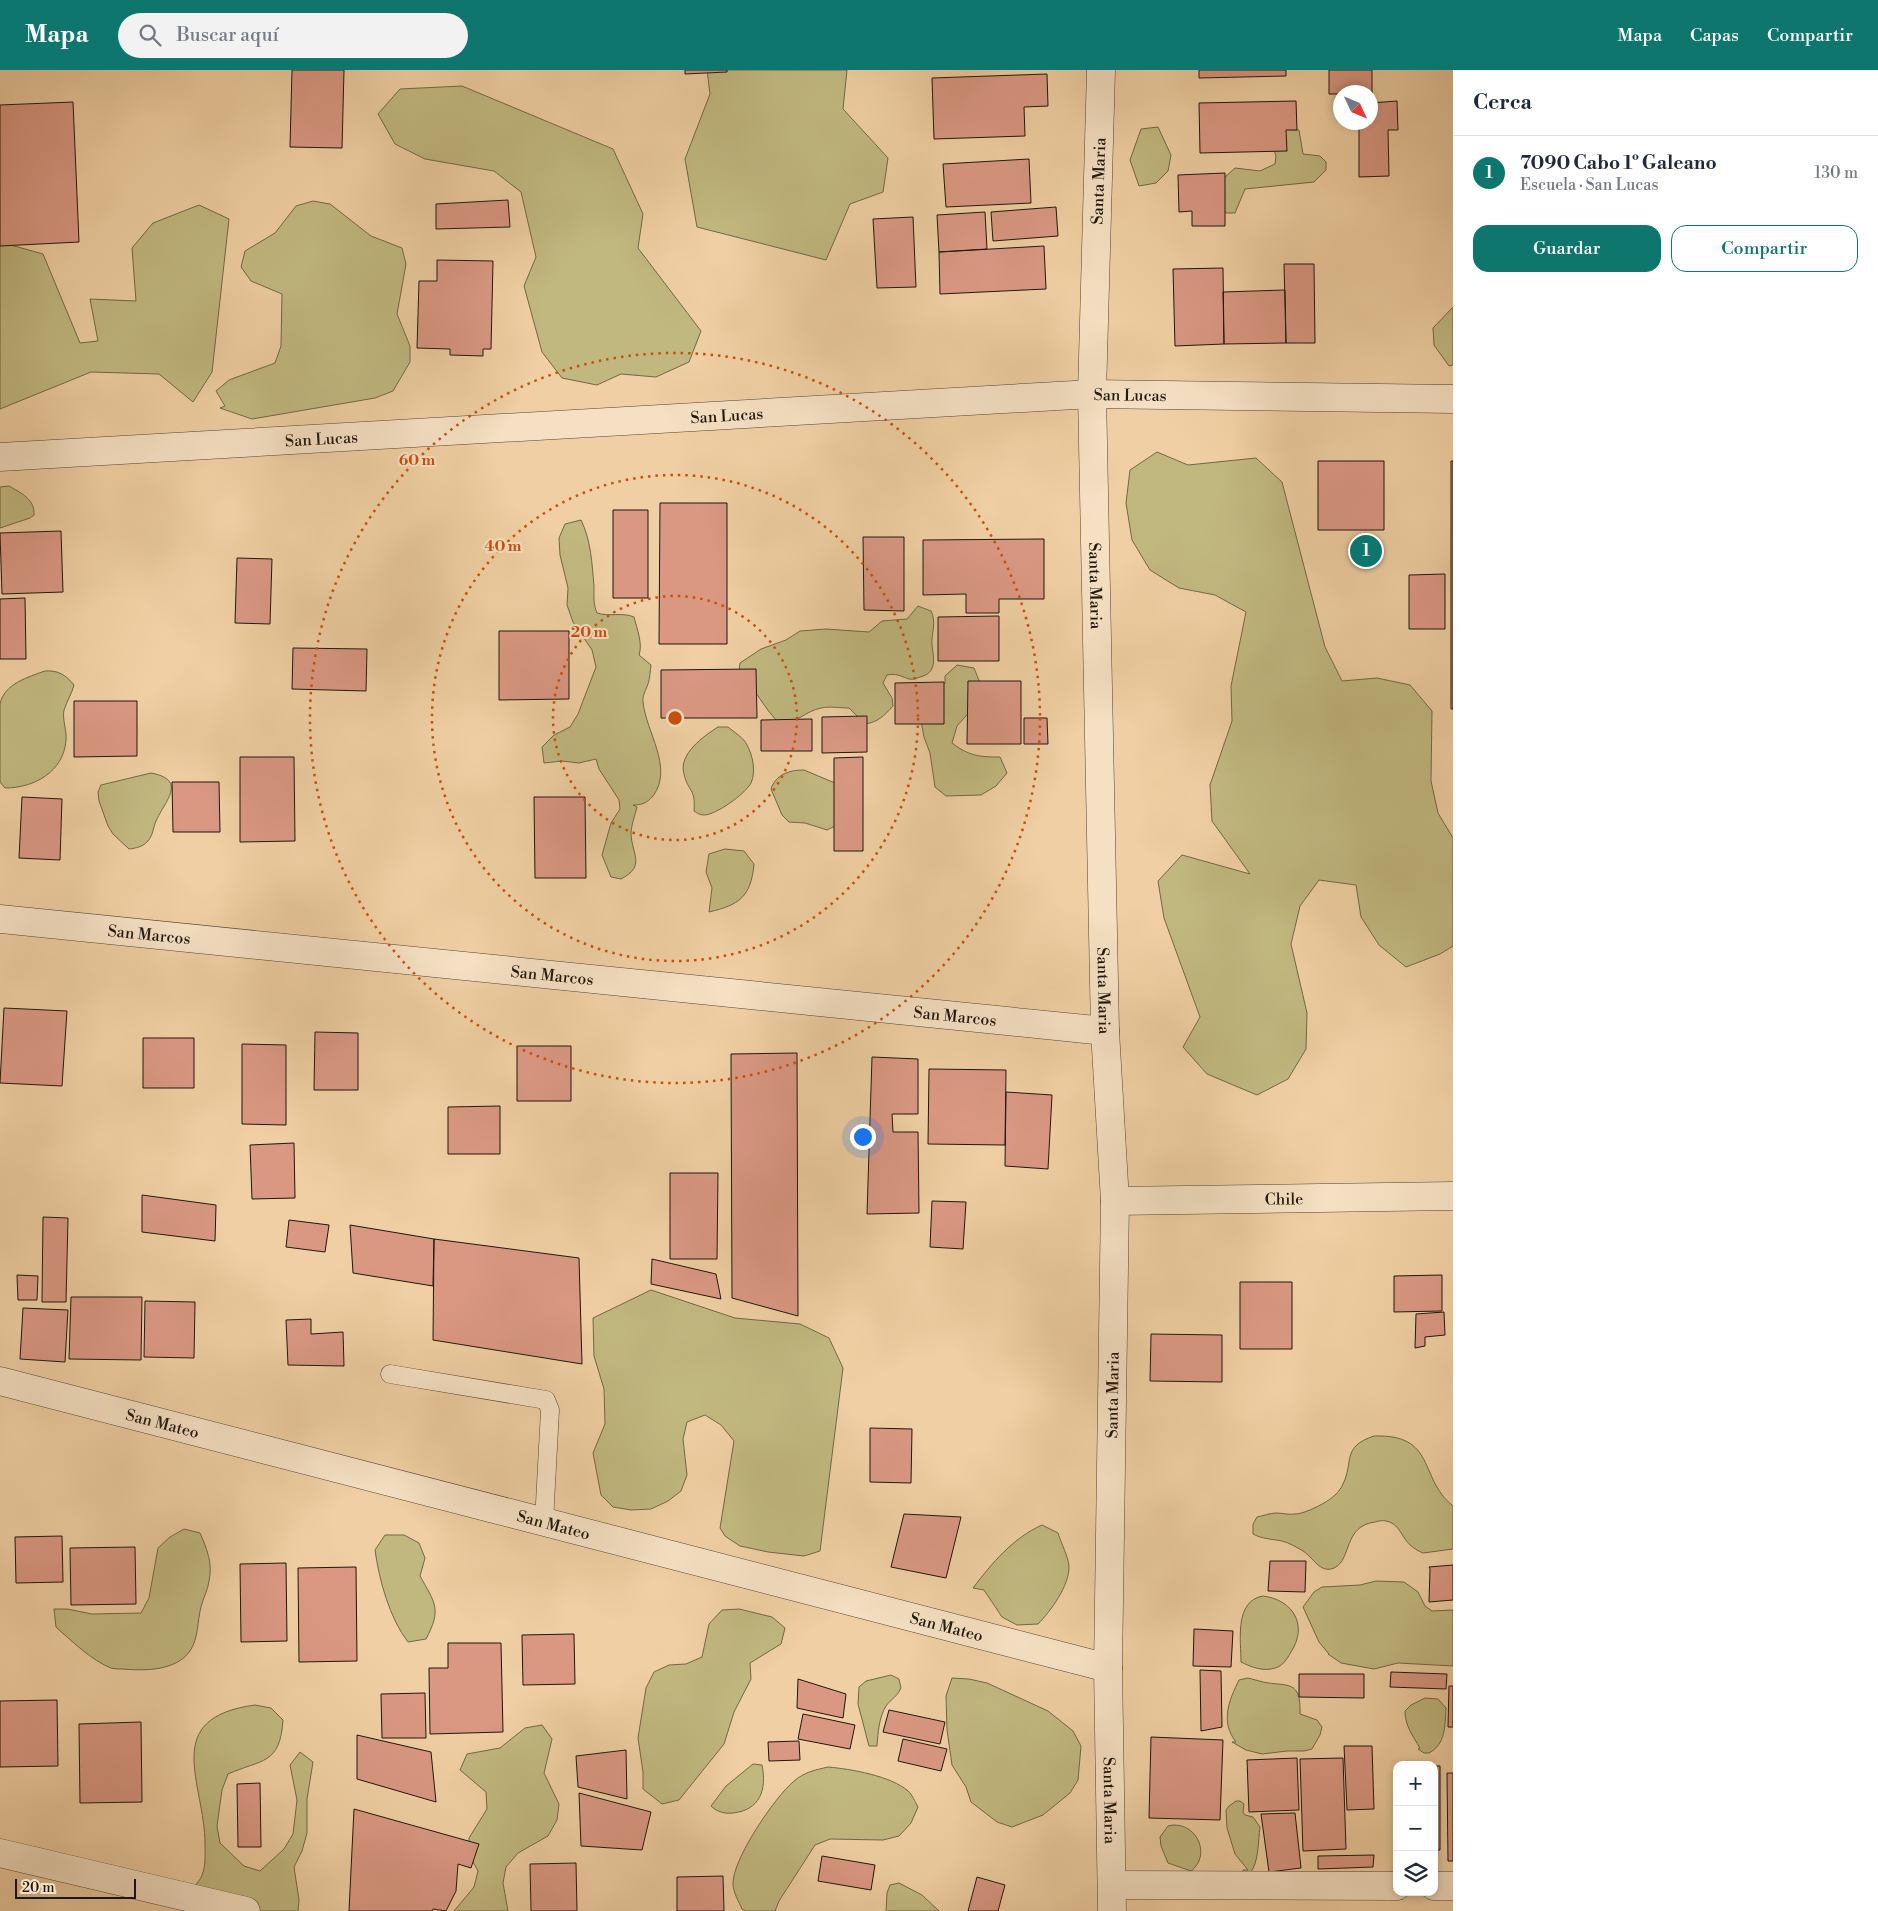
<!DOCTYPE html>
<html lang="es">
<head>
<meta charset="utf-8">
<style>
	:root { --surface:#fff; --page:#f2f2f3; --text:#1f2937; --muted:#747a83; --line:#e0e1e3; --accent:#0f766e }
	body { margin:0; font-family:"Libre Bodoni",serif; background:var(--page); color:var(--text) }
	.controls { position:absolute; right:15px; bottom:15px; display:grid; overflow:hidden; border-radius:10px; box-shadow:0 2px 8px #0003 }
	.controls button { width:45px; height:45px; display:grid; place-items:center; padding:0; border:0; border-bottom:1px solid var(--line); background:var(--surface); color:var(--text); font:25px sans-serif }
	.compass { position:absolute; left:1333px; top:15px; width:45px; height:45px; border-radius:50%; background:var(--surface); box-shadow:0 2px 8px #0003; rotate:134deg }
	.scale { position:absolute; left:15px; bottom:12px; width:121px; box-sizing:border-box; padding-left:5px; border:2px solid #1f170e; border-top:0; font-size:14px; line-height:18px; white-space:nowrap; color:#1f170e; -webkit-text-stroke:4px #f5e0c3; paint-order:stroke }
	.you { position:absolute; left:862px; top:1066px; width:18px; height:18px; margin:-12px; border:4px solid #fff; border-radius:50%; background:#1a73e8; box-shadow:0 0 0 8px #1a73e833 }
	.badge { display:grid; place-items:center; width:32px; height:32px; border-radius:50%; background:var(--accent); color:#fff; font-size:16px; font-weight:700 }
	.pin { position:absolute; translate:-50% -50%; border:2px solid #fff; box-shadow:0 1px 5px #0006 }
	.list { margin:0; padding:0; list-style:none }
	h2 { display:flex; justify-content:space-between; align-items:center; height:65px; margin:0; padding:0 20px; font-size:21px }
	h2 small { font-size:16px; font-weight:400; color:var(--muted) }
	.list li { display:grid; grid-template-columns:32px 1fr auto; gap:15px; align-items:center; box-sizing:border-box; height:75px; padding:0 20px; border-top:1px solid var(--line) }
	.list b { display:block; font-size:19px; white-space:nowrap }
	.list p { margin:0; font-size:16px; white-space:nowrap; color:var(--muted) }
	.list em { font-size:16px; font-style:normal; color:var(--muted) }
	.actions { display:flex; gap:10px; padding:15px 20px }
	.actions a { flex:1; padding:11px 0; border:1px solid var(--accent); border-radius:15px; text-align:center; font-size:18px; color:var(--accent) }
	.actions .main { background:var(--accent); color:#fff }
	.icon { flex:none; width:28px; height:28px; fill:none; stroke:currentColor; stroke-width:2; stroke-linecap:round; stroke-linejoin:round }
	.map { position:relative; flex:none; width:1453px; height:1841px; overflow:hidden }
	header { display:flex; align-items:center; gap:30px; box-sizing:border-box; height:70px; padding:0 25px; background:var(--accent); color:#fff }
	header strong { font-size:24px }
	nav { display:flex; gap:28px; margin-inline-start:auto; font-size:18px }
	.search { width:350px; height:45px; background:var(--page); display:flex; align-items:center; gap:12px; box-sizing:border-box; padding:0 18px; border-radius:28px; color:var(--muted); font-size:19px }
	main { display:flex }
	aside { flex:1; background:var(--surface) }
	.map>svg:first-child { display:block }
	.green { fill:#c1b880; stroke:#706847 }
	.building { fill:#da9883; stroke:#1f170e }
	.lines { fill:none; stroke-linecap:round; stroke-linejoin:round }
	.service-casing { stroke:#534533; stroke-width:19 }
	.minor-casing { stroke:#534533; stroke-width:29 }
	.service { stroke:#f5e0c3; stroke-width:18 }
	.minor { stroke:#f5e0c3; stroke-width:28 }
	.ring { fill:none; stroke:#ca4f0c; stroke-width:2.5; stroke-dasharray:2.5 5 }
	.labels { text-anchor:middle; stroke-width:4; stroke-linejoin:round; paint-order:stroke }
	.street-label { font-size:16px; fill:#1f170e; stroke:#f5e0c3 }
	.centre { fill:#ca4f0c; stroke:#f5e0c3; stroke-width:2.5 }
	.ring-label { font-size:15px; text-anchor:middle; font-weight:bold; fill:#ca4f0c; stroke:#f5e0c3; stroke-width:4; stroke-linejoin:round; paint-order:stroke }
</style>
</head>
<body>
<header>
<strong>Mapa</strong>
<div class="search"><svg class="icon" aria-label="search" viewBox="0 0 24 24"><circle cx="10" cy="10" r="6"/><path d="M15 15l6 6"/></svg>Buscar aquí</div>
<nav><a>Mapa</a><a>Capas</a><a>Compartir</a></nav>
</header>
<main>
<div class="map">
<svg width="1453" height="1841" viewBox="0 0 1453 1841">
	<rect width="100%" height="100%" fill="#efcfa3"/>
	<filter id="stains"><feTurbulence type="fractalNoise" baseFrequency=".004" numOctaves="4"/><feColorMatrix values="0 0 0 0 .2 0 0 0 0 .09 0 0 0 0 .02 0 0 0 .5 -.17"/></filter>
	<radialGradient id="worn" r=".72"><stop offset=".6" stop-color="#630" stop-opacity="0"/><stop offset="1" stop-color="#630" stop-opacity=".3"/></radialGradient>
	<!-- green -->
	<path class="green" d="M707,0H847L843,39L888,88L883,122L850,134L826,190L697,157L685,89L710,24Z
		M462,16L613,79L643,144L638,178L701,261L689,292L656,307L621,304L597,315L562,308L542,282L524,216L536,187L521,122L494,101L425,89L395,74L378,44L400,19Z
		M1158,57L1171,85L1168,101L1156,113L1139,116L1130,90L1141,59Z
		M1281,59L1299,60L1303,84L1320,86L1326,92V100L1314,112L1245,119L1235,143H1226L1220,133L1223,109L1235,98L1260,101L1275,94L1276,86L1271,70Z
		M313,131L330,134L371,166L402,178L406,194L397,244L410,276V292L393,321L375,328L252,349L220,338L225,336L216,321L229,310L275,293L281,276L282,224L251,211L241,197L245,181L275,163L296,136Z
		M199,135L229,149L212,302L193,332L159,304L91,302L0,339V172L43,184L80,273L98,271L90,229L136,231L132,178L153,153Z
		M1453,237V295L1449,296L1434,275L1433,258Z
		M1157,382L1188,395L1256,388L1282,412L1325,577L1342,611L1377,608L1410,615L1432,641L1431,711L1438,743L1453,768V876L1440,884L1406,897L1379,875L1361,847L1356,815L1319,810L1300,836L1291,874L1307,943L1306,979L1288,1009L1257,1025L1207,1004L1183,977L1200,947L1164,848L1158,811L1182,785L1250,804L1212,751L1210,715L1232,651L1231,616L1246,542L1215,525L1179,518L1150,500L1132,470L1126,433L1130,400Z
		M9,416C21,423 35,429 34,445L30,448L0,458V417Z
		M581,450C591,470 592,494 594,516C594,526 593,534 597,543C609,547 623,542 634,547C637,559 643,574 639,585L651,595C650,601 650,608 648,614C646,620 642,626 643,632C646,662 674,698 653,726C647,733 642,735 633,735L637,737C635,745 631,756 631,764C632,785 646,796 621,809L611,807L602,785L611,753L620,739L619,730L599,699L596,689L579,693L562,691L544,693L542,677L554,665L570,657L578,644L596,597L592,580L573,552L567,535L568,518L560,485L559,468L565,454Z
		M918,536L931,541C937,553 931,563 932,575C934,589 937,603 920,607C917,608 913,610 909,609C900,606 896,603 887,605L883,613L892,628L893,636C884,646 878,652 865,654L849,638C840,638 830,636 821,638C806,641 796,653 781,655C764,639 755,618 739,601L740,593L761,579L786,570L800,561L826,559L869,562L882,551L907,549Z
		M957,595L974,598L980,613V630L957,656L952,673C969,686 979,687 1000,687L1007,703L996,716L981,725L946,726L935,717L930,683L924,667L921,651L933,625L945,613V606Z
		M45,601C58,600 66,605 74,615C72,623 67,631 64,640C62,650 67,660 66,671C63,702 34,718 5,718L0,712V634C4,614 28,607 45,601Z
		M718,657H728C734,662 744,668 747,675C753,686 756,702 751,713C745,724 716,745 704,745C700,745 697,743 694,741C696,718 688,722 684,704C678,684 704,666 718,657Z
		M804,700L835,713L841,753L827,760L805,753L789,752L782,745L771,719C776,704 790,700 804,700Z
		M151,703C188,710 165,731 156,751C153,758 153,766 147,772C142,777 136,778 129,779L113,764L108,756L99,731L98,722L101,715Z
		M725,779L744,781L754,794C751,827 739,835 709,842L712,818L706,802L709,784Z
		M651,1220L735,1248L800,1254L829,1268L843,1298L820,1481L804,1486L768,1482L740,1476L725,1466L720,1458L734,1371L721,1355L705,1345L687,1352L683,1369L687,1405L681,1421L668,1431L651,1439L631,1440L613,1437L601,1425L593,1383L605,1354L604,1319L594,1286L593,1248Z
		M1374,1366C1437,1364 1418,1408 1453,1436V1479L1423,1483C1416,1480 1410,1476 1405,1469C1400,1462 1397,1453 1386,1451C1383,1450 1378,1451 1375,1452C1343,1456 1352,1490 1334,1498C1320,1504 1313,1487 1303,1481C1296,1477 1290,1473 1282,1471C1272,1469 1262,1469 1253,1464V1454L1257,1447C1263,1446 1270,1443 1276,1443C1282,1443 1289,1445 1295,1444C1303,1444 1317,1437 1324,1433C1331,1429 1340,1422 1343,1414C1354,1392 1341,1377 1374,1366Z
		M1042,1455L1058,1463C1061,1473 1068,1486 1069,1496C1070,1515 1050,1542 1038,1554L1017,1555L1002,1547L984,1520L973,1518C992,1493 1013,1468 1042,1455Z
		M184,1459L200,1463C207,1479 213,1494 209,1511C208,1520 203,1528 201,1537C197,1552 199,1567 190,1581C176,1601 144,1601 123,1599C119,1599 115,1599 111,1598C94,1592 69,1569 56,1557L54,1539H67L92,1544L141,1543L149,1528L158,1478L170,1467Z
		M385,1465H404L419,1473L425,1488L420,1506C435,1533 442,1539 426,1569L408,1572C390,1549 379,1510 375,1480Z
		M1376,1511L1404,1512L1418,1522L1425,1536L1432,1541L1453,1540V1596L1398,1593L1374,1599L1341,1593L1328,1584H1329L1319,1572L1303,1537L1314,1522L1322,1517L1360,1515Z
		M1263,1526C1294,1530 1308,1556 1291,1582C1287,1589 1283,1596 1275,1598C1264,1602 1251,1597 1241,1592C1241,1571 1234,1531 1263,1526Z
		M739,1539L772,1547L785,1558L781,1574L750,1593L751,1609L734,1642L724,1674L679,1730L662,1734L643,1719V1702L638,1668L646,1618L654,1602L669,1595L686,1594L702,1587L709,1554L722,1540Z
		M891,1605L899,1609L901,1618C897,1627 891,1629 886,1636C879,1647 878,1663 877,1676H869L858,1634L859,1617L866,1611Z
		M952,1608L969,1609L987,1613L1048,1641L1073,1661L1081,1676L1078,1710L1070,1723L1043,1745L1012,1757L997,1752L971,1732L966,1717L952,1695L947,1660L946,1626Z
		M1248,1608C1253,1609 1258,1611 1263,1612C1288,1617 1301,1609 1300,1644L1317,1650L1322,1657L1320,1665L1312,1679L1304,1681H1287L1262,1684L1246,1680L1232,1672H1236C1220,1652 1229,1630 1239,1610Z
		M1425,1628L1438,1629L1446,1638C1445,1655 1446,1674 1429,1683H1424L1418,1679L1420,1678C1413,1666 1405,1656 1405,1641L1411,1635Z
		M255,1635L271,1638L283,1650C280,1695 262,1689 228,1704L222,1720L217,1756L220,1773L244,1796L260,1801L284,1779L293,1764L297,1730L290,1695L300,1682L313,1692L307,1729V1763L302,1781L294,1797L299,1830L298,1841H192C193,1834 192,1824 194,1818C196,1813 201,1810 202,1805C206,1796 205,1784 205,1774C205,1713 159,1648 255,1635Z
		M542,1655L552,1669L544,1703L559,1734L557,1750L548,1766L518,1783L506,1797L503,1813L508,1841H454L474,1817L478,1801L469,1785V1768L487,1739L486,1722L460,1700L467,1684L500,1678L525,1658Z
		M753,1694L762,1695C767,1720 760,1740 733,1743C725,1744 717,1742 711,1736L726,1716Z
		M828,1697C851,1699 891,1706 908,1721C912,1724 915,1732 918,1737L911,1753L899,1766L883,1770L830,1769L815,1775L779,1831L775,1841H746L742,1839C739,1832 733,1822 733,1814C732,1790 775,1727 793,1712C804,1702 815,1700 828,1697Z
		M1236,1731H1240L1244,1734L1243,1742L1245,1745L1253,1747L1260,1757C1258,1771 1259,1793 1250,1803L1243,1804V1800H1248L1235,1784L1227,1758L1226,1740L1229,1736Z
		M1173,1755C1198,1754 1211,1786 1191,1801L1168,1793L1161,1776L1160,1767L1168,1756Z
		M899,1813L922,1825L939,1841H886L887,1823L890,1815Z"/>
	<!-- building -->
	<path class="building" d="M292,0H344L342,78L290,77Z
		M685,0H727V2L685,4Z
		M1199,0H1286V6L1199,8Z
		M1329,0H1372V25L1370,22H1340V24H1329Z
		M1047,4L1048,36L1024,37L1025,66L934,69L932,8Z
		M1296,31L1297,60H1286L1287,81L1200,83L1199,33Z
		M1397,31L1398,60H1388L1389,106L1359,107V52H1370V33Z
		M73,32L79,172L0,176V35Z
		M1029,89L1031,133L946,137L943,94Z
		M1225,103V156H1192V141L1179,142L1178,105Z
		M508,130L510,157L436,159V134Z
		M1056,137L1058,166L993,171L991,142Z
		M985,142L987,179L939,182L937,145Z
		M913,147L916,217L877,218L873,149Z
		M1044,176L1046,219L940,224L939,182Z
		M437,190L493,191L491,279H483V286L450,285V279L417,278L419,211H437Z
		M1284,194H1314L1315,273H1286Z
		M1223,198L1224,274L1175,276L1173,199Z
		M1285,220L1286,273L1224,274L1223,222Z
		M1318,391H1384V460H1318Z
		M1451,391H1453V639H1451Z
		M660,433H727V574H659Z
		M613,440H648V528H613Z
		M61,461L63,522L2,524L0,463Z
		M863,467H904V541L864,540Z
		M1044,469V529H999V543H966V524L923,525V470Z
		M237,488L272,489L270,554L235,553Z
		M1445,504V559H1409V505Z
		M25,528L26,589H0V529Z
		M999,546V591H938V547Z
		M499,561H569V629L499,630Z
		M293,578L367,579L366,621L292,619Z
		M756,599L757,648H661V600Z
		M968,611H1021V674H967Z
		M944,612V654H895V613Z
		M74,631H137V686L74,687Z
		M867,646V682L822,683V647Z
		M1024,648H1047L1048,674H1024Z
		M812,649V681H761V650Z
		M240,687H294L295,771L240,772Z
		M863,687V781H834V688Z
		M172,712H219L220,762H173Z
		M22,727L62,729L60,790L19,788Z
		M534,727H585L586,808H535Z
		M4,938L67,941L62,1016L0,1013Z
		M315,962L358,963V1020H314Z
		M143,968H194V1018H143Z
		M242,974L286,975V1055L242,1054Z
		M517,976H571V1031H517Z
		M797,983L798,1246L732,1228L731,984Z
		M872,987L918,989V1044H892L893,1062H918L919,1143L867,1144Z
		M929,999L1006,1000L1005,1075L928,1074Z
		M1006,1022L1052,1025L1048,1099L1005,1096Z
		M500,1036V1084H448V1037Z
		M294,1073L295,1128L252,1129L250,1075Z
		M670,1103H718L717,1189H670Z
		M142,1125L216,1135L215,1171L142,1162Z
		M932,1131L966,1132L963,1179L930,1177Z
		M43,1147L68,1148L66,1232H42Z
		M289,1150L329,1155L325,1182L286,1177Z
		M350,1155L434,1169L433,1216L353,1203Z
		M434,1169L579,1188L582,1294L433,1270Z
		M652,1189L716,1204L721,1229L651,1214Z
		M17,1205L38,1206L37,1230H18Z
		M1442,1205V1241L1394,1242V1206Z
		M1240,1212H1292V1279H1240Z
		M71,1227H142L141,1290L69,1289Z
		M145,1231L195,1232L194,1288L144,1287Z
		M23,1238L68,1240L65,1292L20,1289Z
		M1444,1242L1445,1265L1425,1267V1276L1415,1278L1416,1244Z
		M311,1249V1264L343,1262L344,1296L288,1295L286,1250Z
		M1151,1264L1222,1265V1312L1150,1311Z
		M870,1358L912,1359L911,1413L870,1412Z
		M904,1444L961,1447L946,1508L891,1497Z
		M62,1466L63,1512L16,1513L15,1467Z
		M135,1477L136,1534L71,1535L70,1478Z
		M1270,1491H1306L1305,1522L1268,1521Z
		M286,1493L287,1571L241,1572L240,1494Z
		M1453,1495V1530L1429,1532L1430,1499L1429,1497Z
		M356,1497L357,1591L299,1592L298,1498Z
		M1194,1559L1233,1561L1231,1597L1193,1596Z
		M574,1564L575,1614L523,1615L522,1565Z
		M448,1573H501L503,1662L430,1664L429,1598H448Z
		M1200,1600L1221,1601L1222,1657L1201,1661Z
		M1391,1602L1447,1604L1446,1619L1390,1617Z
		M1299,1604H1364V1628L1299,1627Z
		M798,1609L846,1624L843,1648L797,1638Z
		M1449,1616H1453V1657H1448Z
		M425,1623L426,1668H382L381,1624Z
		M57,1630L58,1696L0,1697V1631Z
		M889,1640L945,1652L940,1674L883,1662Z
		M803,1644L855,1655L850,1679L798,1669Z
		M141,1652L142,1732L80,1733L79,1654Z
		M357,1665L431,1682L436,1732L357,1709Z
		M1151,1667L1223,1670L1220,1750L1149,1748Z
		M903,1669L947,1679L941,1701L898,1691Z
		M799,1671L800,1690L769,1691L768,1672Z
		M1344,1676H1372L1374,1739L1347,1740Z
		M626,1680L627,1729L578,1717L576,1686Z
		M1297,1688L1299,1740L1249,1742L1247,1690Z
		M1343,1688L1346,1779L1303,1781L1300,1689Z
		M1396,1696H1397L1396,1780Z
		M1434,1696H1440V1780H1434Z
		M1447,1703H1453V1791H1448Z
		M260,1713L261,1777H238L237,1714Z
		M579,1723L651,1742L642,1780L581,1776Z
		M354,1739L479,1774L471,1798L458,1794L456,1821L446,1841L433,1839L432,1841H349Z
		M1295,1743L1301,1798L1269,1802L1261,1744Z
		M1374,1785L1373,1797L1318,1799V1786Z
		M822,1786L875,1795L871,1820L818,1811Z
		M576,1793L577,1841H531L530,1794Z
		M723,1806L724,1841H677V1807Z
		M977,1807L1005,1815L998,1841H968Z"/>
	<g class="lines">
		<defs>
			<path id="service" d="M390,1304L546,1330L550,1340L544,1452"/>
			<g id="minor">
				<path id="s1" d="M1101,0L1092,324L1105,961L1115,1131L1108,1598L1112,1841"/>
				<path id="s2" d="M0,387L1092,324L1453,329"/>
				<path id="s3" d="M0,849L1105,961"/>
				<path id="s4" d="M1115,1131L1453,1126"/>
				<path id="s5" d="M0,1311L1108,1598"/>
				<path d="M0,1783L246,1841"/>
				<path d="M1112,1815L1397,1816"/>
				<path d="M1434,1816H1453"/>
			</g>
		</defs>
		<!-- service casing -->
		<use href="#service" class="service-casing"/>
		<!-- minor casing -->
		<use href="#minor" class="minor-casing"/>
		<!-- service -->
		<use href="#service" class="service"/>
		<!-- minor -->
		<use href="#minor" class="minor"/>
	</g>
	<!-- distance rings -->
	<g class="ring">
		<circle cx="675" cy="648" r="122"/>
		<circle cx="675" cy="648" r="243"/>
		<circle cx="675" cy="648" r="365"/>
	</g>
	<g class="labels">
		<!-- street labels -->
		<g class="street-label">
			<text transform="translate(1098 111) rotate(-88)" y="6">Santa Maria</text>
			<text dy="6" stroke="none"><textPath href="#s2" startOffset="1132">San Lucas</textPath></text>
			<text dy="6" stroke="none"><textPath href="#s2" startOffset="728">San Lucas</textPath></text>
			<text dy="6" stroke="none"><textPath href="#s2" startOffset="322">San Lucas</textPath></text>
			<text dy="6" stroke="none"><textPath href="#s1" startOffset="516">Santa Maria</textPath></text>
			<text dy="6" stroke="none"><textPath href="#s3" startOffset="150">San Marcos</textPath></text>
			<text dy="6" stroke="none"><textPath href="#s3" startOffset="555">San Marcos</textPath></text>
			<text dy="6" stroke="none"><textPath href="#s1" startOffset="921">Santa Maria</textPath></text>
			<text dy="6" stroke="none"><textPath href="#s3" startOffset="960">San Marcos</textPath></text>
			<text dy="6" stroke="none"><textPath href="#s4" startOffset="169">Chile</textPath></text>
			<text transform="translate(1112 1325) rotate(-89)" y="6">Santa Maria</text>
			<text dy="6" stroke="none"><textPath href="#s5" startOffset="168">San Mateo</textPath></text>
			<text dy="6" stroke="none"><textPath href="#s5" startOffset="572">San Mateo</textPath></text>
			<text dy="6" stroke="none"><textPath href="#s5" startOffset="978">San Mateo</textPath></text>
			<text dy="6" stroke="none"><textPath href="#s1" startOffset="1731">Santa Maria</textPath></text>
		</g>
	</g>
	<circle cx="675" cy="648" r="8" class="centre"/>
	<g class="ring-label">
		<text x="417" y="395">60 m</text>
		<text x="503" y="481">40 m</text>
		<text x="589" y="567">20 m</text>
	</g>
	<rect width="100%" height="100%" filter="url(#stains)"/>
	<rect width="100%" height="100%" fill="url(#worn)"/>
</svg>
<div class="controls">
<button>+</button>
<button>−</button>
<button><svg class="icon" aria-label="layers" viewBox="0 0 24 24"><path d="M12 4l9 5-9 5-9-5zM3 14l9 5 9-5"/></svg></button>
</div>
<svg class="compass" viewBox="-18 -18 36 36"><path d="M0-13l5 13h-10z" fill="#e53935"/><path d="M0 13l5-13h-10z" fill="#747a83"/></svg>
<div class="scale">20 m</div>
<div class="you"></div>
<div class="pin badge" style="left:1366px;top:481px">1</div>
</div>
<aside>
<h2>Cerca<small></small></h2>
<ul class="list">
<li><span class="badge">1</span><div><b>7090 Cabo 1º Galeano</b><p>Escuela · San Lucas</p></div><em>130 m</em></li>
</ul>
<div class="actions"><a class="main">Guardar</a><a>Compartir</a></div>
</aside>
</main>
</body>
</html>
